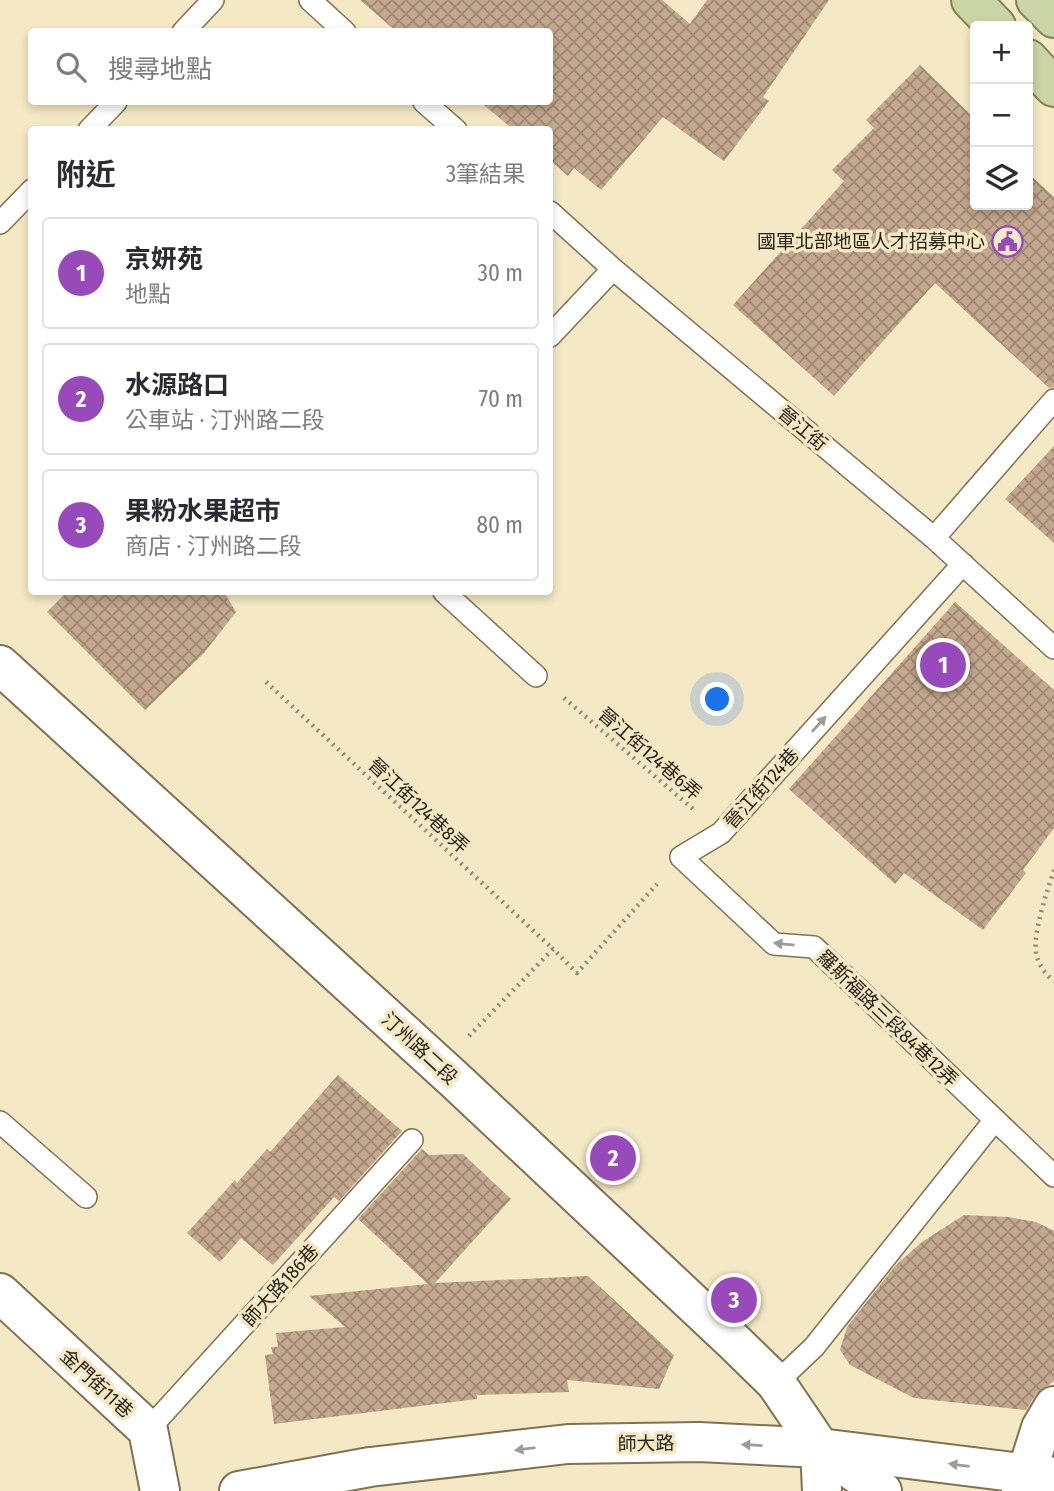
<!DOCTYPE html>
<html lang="zh-TW">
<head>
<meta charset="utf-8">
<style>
	:root { --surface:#fff; --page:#f2f2f3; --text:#2b2b33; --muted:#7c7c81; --line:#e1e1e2; --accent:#994aba }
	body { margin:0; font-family:"Fira Sans Condensed","Noto Sans TC",sans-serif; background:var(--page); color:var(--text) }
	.controls { position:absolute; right:21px; top:21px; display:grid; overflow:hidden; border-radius:7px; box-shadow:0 4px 10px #0003 }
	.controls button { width:63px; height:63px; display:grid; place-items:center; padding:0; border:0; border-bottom:2px solid var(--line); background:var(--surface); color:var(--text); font:35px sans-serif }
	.you { position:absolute; left:718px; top:700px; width:24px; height:24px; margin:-18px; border:5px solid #fff; border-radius:50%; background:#1a73e8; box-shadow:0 0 0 10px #1a73e833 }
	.badge { display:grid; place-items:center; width:46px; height:46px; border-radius:50%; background:var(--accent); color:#fff; font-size:23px; font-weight:700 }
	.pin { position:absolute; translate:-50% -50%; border:4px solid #fff; box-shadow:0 2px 7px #0006 }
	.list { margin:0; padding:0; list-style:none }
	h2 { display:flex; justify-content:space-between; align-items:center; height:91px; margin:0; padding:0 28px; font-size:30px }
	h2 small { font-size:23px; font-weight:400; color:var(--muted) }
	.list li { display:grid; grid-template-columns:46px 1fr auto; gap:21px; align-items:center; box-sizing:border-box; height:112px; margin:0 14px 14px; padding:0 14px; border:2px solid var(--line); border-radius:7px }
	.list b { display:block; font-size:26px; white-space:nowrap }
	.list p { margin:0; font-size:23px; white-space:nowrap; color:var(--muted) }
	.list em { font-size:23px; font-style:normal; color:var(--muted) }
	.icon { flex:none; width:38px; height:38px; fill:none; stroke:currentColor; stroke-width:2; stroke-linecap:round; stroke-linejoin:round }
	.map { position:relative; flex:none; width:1054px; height:1491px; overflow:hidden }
	.search { position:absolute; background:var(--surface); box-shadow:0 4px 10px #0003; left:28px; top:28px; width:525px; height:77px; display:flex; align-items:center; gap:18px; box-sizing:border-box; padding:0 24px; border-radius:7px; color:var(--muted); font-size:26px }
	.panel { position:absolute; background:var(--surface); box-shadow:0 4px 10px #0003; left:28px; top:126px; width:525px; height:469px; border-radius:7px }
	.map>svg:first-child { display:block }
	.building { fill:url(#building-cross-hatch) }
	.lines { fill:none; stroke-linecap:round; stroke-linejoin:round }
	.lane-casing { stroke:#7e7253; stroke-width:24 }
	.street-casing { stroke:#7e7253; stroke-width:42 }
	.secondary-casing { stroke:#7e7253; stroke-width:42 }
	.primary-casing { stroke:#7c834f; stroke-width:42 }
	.path { stroke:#928971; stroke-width:4.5; stroke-dasharray:2 5; stroke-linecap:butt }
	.lane { stroke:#fff; stroke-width:21 }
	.street { stroke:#fff; stroke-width:38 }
	.secondary { stroke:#fff; stroke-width:38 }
	.primary { stroke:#cbd4a7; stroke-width:38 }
	.oneway { fill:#9e9c96 }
	.labels { text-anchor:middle; stroke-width:7; stroke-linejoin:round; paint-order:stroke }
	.poi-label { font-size:19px; fill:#272316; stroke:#f5e8c5; text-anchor:end }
	.street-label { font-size:19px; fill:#272316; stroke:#f5e8c5 }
</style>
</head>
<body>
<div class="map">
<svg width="1054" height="1491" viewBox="0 0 1054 1491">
	<defs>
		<pattern id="building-cross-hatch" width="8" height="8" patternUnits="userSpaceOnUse" patternTransform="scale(1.75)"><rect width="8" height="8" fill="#c3a78e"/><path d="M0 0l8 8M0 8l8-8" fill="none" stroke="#9e8873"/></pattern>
	</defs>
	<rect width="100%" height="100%" fill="#f5e8c5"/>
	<!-- building -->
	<path class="building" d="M360,0H662L690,24L707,0H829L763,97L769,101L724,161L663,117L601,190L574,168L568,176L550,160V130H514L480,102H550V32H397Z
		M920,65L975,119V205H1028V173L1054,197V387L1049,388L935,283L834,396L733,305L844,181L832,170L874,128L866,120Z
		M1054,446V543L1005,499Z
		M67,592H224L236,612L204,653L145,710L47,612Z
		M955,602L1054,690V828L1023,870L1026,873L983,930L904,873L895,884L789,789Z
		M338,1075L402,1131L339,1201L334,1197L273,1265L241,1238L220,1262L187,1233L235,1180L237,1183L267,1149L270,1152Z
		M422,1149L429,1155L463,1154L511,1199L435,1283L588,1276L674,1355L659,1389L567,1380L569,1392L477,1395V1399L274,1424L265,1355L273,1354L271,1347H278L276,1333L345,1327L309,1296L428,1284L358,1219Z
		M964,1215L1008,1217L1036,1222L1054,1231V1381L1036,1394L1026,1410L914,1398L850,1365L840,1350L847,1327L896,1265L922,1242Z"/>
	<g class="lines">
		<defs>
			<path id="lane" d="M310,0L345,32
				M183,32L213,0
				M424,102L456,130
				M89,130L116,102
				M550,212L613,269L934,538L1054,648
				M0,223L32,190
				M550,336L613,269
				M934,538L1054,400
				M963,564L721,833L681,857L774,944L814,947L1054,1176
				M444,592L536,676
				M0,1122L86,1197
				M776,1383L814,1347L994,1121
				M148,1430L412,1140"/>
			<path id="street" d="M0,1293L148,1430L160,1491
				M1021,1491L1041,1428L1054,1406"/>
			<path id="secondary" d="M0,665L456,1081L733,1341L776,1383L820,1448L882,1491
				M820,1448L822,1491
				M239,1491L370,1467L568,1444L699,1442L820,1448L1054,1477"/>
			<path id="primary" d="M971,0L996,26
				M1036,0L1054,18
				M1028,59L1054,87"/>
		</defs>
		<!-- lane casing -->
		<use href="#lane" class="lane-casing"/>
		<!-- street casing -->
		<use href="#street" class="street-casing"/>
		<!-- secondary casing -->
		<use href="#secondary" class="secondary-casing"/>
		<!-- primary casing -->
		<use href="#primary" class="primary-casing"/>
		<!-- path -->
		<path class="path" d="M266,682L553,949
			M564,698L693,809
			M1054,870C1047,892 1033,931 1036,953C1038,965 1046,975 1054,981
			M469,1036L553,949L577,973L657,884"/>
		<!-- lane -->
		<use href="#lane" class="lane"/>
		<!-- street -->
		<use href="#street" class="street"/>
		<!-- secondary -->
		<use href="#secondary" class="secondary"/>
		<!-- primary -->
		<use href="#primary" class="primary"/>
	</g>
	<!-- one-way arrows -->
	<defs><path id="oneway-solid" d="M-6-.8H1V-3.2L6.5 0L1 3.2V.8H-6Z" transform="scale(1.75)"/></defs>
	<g class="oneway">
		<use href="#oneway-solid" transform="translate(819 724) rotate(-48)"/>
		<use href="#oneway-solid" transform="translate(784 944) rotate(-174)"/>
		<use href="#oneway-solid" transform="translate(752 1445) rotate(-177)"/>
		<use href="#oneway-solid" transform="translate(525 1449) rotate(173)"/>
		<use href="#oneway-solid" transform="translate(959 1465) rotate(-173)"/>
	</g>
	<!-- icons -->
	<defs>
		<symbol id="civic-ring" viewBox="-11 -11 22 22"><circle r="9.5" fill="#f5e8c5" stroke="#994aba" stroke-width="1.5"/><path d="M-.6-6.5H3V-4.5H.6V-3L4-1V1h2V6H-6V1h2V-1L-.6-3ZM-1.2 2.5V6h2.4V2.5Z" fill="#994aba"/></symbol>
	</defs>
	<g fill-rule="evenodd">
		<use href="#civic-ring" x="990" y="224" width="35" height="35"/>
	</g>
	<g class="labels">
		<!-- poi labels -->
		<g class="poi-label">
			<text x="985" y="248">國軍北部地區人才招募中心</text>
		</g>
		<!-- street labels -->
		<g class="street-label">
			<text transform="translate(803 428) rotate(40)" y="7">晉江街</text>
			<text transform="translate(650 753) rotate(41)" y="7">晉江街124巷6弄</text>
			<text transform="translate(761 788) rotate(-48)" y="7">晉江街124巷</text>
			<text transform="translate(419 805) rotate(43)" y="7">晉江街124巷8弄</text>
			<text transform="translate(888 1018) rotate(44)" y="7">羅斯福路三段84巷12弄</text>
			<text transform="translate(420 1048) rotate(43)" y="7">汀州路二段</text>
			<text transform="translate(280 1285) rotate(-48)" y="7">師大路186巷</text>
			<text transform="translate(97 1383) rotate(43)" y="7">金門街11巷</text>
			<text transform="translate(646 1443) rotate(-1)" y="7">師大路</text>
		</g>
	</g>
</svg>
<div class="controls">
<button>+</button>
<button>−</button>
<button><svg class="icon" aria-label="layers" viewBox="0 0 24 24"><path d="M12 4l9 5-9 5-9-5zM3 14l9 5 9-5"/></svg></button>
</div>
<div class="you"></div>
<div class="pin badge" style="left:943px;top:665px">1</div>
<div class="pin badge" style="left:613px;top:1158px">2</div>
<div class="pin badge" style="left:734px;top:1300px">3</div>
<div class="search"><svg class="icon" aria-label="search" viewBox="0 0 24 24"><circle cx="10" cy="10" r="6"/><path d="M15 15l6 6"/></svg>搜尋地點</div>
<section class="panel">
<h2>附近<small>3筆結果</small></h2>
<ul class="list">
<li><span class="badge">1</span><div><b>京妍苑</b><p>地點</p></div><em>30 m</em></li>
<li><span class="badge">2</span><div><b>水源路口</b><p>公車站 · 汀州路二段</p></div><em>70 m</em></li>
<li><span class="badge">3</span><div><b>果粉水果超市</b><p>商店 · 汀州路二段</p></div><em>80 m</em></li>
</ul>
</section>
</div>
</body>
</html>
